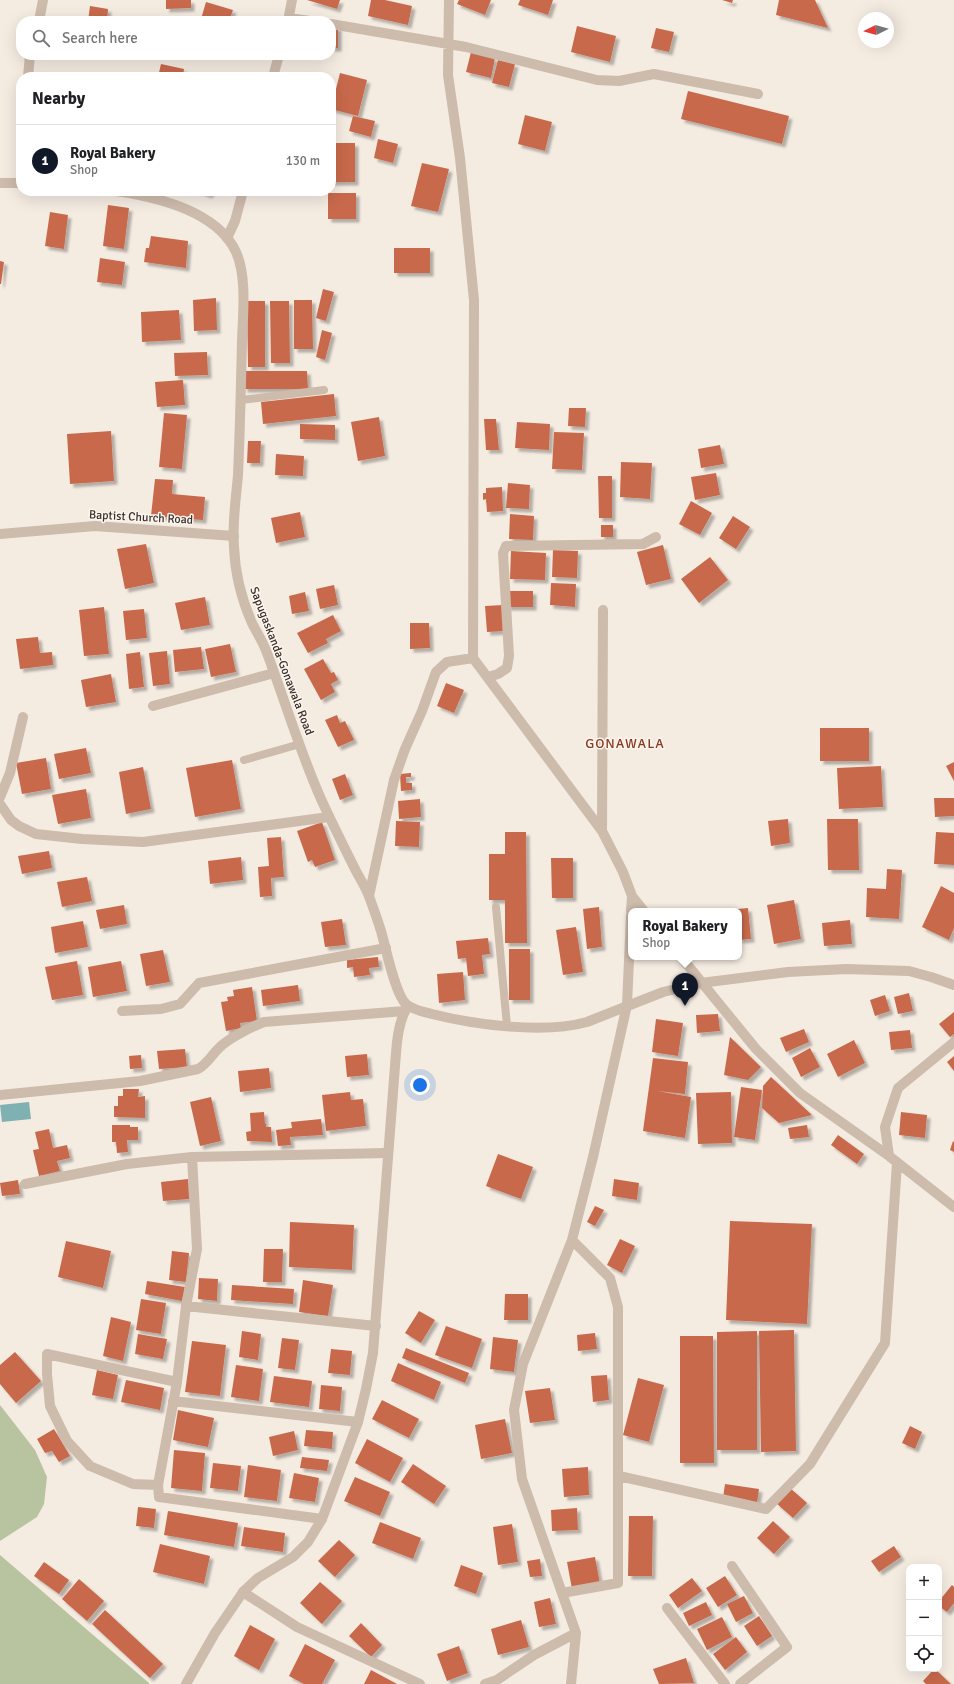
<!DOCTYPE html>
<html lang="en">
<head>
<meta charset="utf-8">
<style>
	:root { --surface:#fff; --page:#f6f6f6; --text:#202124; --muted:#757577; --line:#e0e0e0; --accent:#111827 }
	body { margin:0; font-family:Signika,sans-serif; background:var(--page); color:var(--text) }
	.controls { position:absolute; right:12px; bottom:12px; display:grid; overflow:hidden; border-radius:8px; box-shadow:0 4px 16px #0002 }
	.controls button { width:36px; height:36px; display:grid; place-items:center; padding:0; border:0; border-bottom:1px solid var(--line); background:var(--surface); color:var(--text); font:20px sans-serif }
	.compass { position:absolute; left:858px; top:12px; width:36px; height:36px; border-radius:50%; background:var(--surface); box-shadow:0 4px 16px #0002; rotate:265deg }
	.you { position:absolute; left:420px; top:1085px; width:14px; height:14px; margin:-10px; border:3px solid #fff; border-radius:50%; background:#1a73e8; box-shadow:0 0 0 6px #1a73e833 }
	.badge { display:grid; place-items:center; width:26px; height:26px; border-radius:50%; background:var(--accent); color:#fff; font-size:13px; font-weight:700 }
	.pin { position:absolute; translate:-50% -33px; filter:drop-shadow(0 1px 2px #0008) }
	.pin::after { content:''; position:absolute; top:21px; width:14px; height:12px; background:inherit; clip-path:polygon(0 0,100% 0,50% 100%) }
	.popup { position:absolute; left:628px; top:908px; width:114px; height:52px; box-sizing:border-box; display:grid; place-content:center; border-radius:8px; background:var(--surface); filter:drop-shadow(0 1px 3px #0005); font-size:13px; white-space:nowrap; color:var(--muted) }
	.popup b { font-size:15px; color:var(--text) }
	.popup::after { content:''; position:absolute; left:50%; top:100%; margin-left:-8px; border:8px solid transparent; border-top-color:var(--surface) }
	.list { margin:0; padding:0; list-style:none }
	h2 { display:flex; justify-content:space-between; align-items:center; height:52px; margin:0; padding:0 16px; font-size:17px }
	h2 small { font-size:13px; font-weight:400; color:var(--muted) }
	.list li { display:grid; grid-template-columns:26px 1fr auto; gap:12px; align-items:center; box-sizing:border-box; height:72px; padding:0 16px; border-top:1px solid var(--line) }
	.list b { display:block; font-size:15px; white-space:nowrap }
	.list p { margin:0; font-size:13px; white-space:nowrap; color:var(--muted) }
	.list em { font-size:13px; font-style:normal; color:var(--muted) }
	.icon { flex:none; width:22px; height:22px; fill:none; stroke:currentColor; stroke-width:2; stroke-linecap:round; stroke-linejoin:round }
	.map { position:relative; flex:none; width:954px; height:1684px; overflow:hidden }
	.search { position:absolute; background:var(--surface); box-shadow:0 4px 16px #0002; left:16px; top:16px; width:320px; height:44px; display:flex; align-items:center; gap:10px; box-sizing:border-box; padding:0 14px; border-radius:16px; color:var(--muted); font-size:15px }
	.panel { position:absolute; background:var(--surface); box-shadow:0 4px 16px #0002; left:16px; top:72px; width:320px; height:124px; border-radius:16px }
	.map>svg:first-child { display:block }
	.green { fill:#b8c4a0 }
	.water { fill:#7fb0b2 }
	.building { fill:#c8694b; filter:url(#shadow) }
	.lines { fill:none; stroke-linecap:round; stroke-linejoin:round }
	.service { stroke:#cdbbac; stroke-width:8 }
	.minor { stroke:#cdbbac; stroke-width:10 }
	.tertiary { stroke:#cdbbac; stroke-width:10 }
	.labels { text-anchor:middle; stroke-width:3; stroke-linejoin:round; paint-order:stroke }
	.street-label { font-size:12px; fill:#3b302b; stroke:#fbf5ee }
	.quarter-label { font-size:14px; letter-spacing:1px; fill:#8c3b22; stroke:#fbf5ee }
</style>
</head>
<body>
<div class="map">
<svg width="954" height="1684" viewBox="0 0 954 1684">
	<defs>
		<filter id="shadow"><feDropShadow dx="3.5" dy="3.5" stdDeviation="1" flood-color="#0004"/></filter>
	</defs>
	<rect width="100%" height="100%" fill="#f4ebe1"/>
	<!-- green -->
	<path class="green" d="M0,1405L35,1450L47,1477L44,1504L37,1517L0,1541Z
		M0,1555L149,1683V1684H0Z"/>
	<!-- water -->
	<path class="water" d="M29,1102L31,1119L2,1122L0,1105Z"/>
	<!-- building -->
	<path class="building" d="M166,0H191V8L166,9Z
		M307,0H340L337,9Z
		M371,0H385L412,6L408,25L368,16Z
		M459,0H491L485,15L457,4Z
		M520,0H553L548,15L518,5Z
		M722,0H733L732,3Z
		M779,0H815L828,28L776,15Z
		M206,2L233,10L229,21H208L201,19Z
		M90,6L108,9L107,21H88Z
		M577,26L616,36L610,62L571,52Z
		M331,27H338V48H331Z
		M656,28L674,32L669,52L651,48Z
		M471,52L495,58L491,78L466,72Z
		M498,60L515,64L509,87L492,83Z
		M161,64L184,69L183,77H158Z
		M340,73L367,80L358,116L331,109Z
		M688,91L789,116L782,144L681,119Z
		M525,115L552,122L545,151L518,144Z
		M353,116L375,121L371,137L349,131Z
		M378,139L398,144L393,163L374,158Z
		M331,143H355V182H331Z
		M422,163L449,169L438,212L411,206Z
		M198,191H211L209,195Z
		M328,193H356V219H328Z
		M108,205L129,208L124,249L103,246Z
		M50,212L68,215L64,249L45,246Z
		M151,236L188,241L186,268L144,262L146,248H149Z
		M394,248H430V273H394Z
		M100,258L125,262L122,285L97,282Z
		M0,261L4,262L1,284H0Z
		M323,289L334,292L326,321L316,318Z
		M216,298L217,330L194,331L193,300Z
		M294,300H312L313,349H294Z
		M247,301H265V367H248Z
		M270,301H289L290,363H271Z
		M179,310L181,340L142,342L141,312Z
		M322,330L332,333L325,360L316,357Z
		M207,352L208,375L175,376L174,353Z
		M244,371H307L308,389H244Z
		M183,380L185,405L157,407L155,382Z
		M334,394L336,416L263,424L261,402Z
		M569,408H586L585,427L568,426Z
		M164,413L187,415L182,469L159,467Z
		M379,417L385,456L358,461L351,422Z
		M484,419H496L499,450H486Z
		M517,422L550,424L549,450L515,448Z
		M300,424L335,425V440L300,439Z
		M111,431L114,481L70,484L67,434Z
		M554,432L584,433L582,470L552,469Z
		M248,441H261L260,463H247Z
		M720,445L724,464L701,468L698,449Z
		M276,454L304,456L303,476L275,475Z
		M621,462L652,463L650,499L620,497Z
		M716,473L720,495L695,500L691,477Z
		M598,476H612V518H599Z
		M155,479L173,480L172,494L205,497L203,520L151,516Z
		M508,483L530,485L529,509L506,508Z
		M502,487L503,511L487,512L486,499L483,500V493H486V488Z
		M691,501L712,513L700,535L679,524Z
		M300,512L305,537L276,543L271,518Z
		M510,514L534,516L533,540L509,539Z
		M733,516L750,527L736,549L719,538Z
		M601,525H613V537H601Z
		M146,544L154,583L125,589L117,549Z
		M663,545L671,579L646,585L637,552Z
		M553,550L578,551L577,578L552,577Z
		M511,551L546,553L545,580L510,579Z
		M710,557L728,580L699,603L681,579Z
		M551,583L576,584L575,607L550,605Z
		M334,585L338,605L320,609L316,589Z
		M507,591H533V607H507Z
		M305,592L309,611L292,614L289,596Z
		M205,597L210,625L181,630L175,603Z
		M503,605L504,631L487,632L485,606Z
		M104,607L109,654L84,656L79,610Z
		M144,609L147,638L126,640L123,611Z
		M333,615L341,631L326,639L328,643L308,653L297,633Z
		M410,623H429L430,648L410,649Z
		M38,637L40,653L52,652L53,665L20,669L16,639Z
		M230,644L236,672L211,677L205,649Z
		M201,647L204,669L175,672L173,650Z
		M167,651L170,684L153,686L149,653Z
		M140,652L144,687L129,689L126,654Z
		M323,659L331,673L334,672L338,680L331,684L335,692L321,700L304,669Z
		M111,674L116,702L86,707L81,680Z
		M446,683L464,690L454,713L437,706Z
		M337,715L340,723L345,721L354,740L338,747L325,720Z
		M820,728H869V761H820Z
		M86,748L91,773L59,779L54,754Z
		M46,758L51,789L22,794L16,763Z
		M232,760L241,809L195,817L186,768Z
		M954,762V781L946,766Z
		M881,766L883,807L839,809L837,768Z
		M143,767L151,809L126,814L119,772Z
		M411,773V777H406V783H412V790L401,791L400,774Z
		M345,774L353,795L340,800L332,779Z
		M86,789L91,818L58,824L52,795Z
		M934,798H954V816L935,817Z
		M420,799L421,817L399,819L398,801Z
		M788,819L790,843L771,846L768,821Z
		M827,819H858L859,870H828Z
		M396,821L420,822L419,847L395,846Z
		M322,822L335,860L315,867L312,860L308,862L297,831Z
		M505,832H526L527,943H505V900H489V854H505Z
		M936,832L954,833V865L934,864Z
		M281,837L284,877L271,878L272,896L260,897L258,867L269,866L267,838Z
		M49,851L52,868L22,874L18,856Z
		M241,857L243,880L210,884L208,861Z
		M551,858H573V898H552Z
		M887,869L902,870L899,919L866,917L867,888L886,889Z
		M87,877L92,901L62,907L57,882Z
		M941,886L954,893V928L949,940L922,927Z
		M794,900L801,939L774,944L767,905Z
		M124,905L127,924L100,929L96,910Z
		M599,907L602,947L587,949L583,909Z
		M748,908L751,939L739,940V911L728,910Z
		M342,919L346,945L325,947L321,922Z
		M850,920L852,944L824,946L822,923Z
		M83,921L88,947L55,953L51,927Z
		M576,927L583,972L563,975L556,930Z
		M488,938L490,954L482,955L484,974L468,976L466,958L458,959L456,941Z
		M509,949H530V1000H509Z
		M163,950L170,982L146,986L140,954Z
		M378,957L379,967L369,968L370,975L354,977L353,967L347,968V960Z
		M77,961L83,995L52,1000L45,967Z
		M121,961L127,991L93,997L88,967Z
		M463,972L465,1000L439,1003L437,974Z
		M298,985L300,1001L263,1006L261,990Z
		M252,987L257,1021L240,1023L241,1028L226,1031L221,1002L228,1001L227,997L234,996L233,990Z
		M909,993L913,1011L898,1014L894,997Z
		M885,995L890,1011L875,1016L870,1000Z
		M954,1012V1034L950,1037L939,1024Z
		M718,1014L720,1031L697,1033L696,1015Z
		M656,1019L683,1023L678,1056L652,1052Z
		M804,1029L809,1042L786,1052L780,1038Z
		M910,1030L912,1048L891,1050L889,1032Z
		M730,1037L761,1067L748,1080L724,1075Z
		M854,1040L865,1063L838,1077L827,1054Z
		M810,1048L820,1067L801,1077L792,1058Z
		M185,1049L187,1067L159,1069L157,1051Z
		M367,1054L369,1075L347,1077L345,1056Z
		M141,1055L142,1068L130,1069L129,1056Z
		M954,1056V1071L947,1062Z
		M653,1058L688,1062L685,1094L657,1091L691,1097L685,1138L643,1131Z
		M269,1068L271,1088L240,1092L238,1071Z
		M771,1077L812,1115L779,1123L762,1108L763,1086Z
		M741,1087L762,1090L755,1140L734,1137Z
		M123,1089H139L138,1097L145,1096V1118L114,1117V1106H118V1096H123Z
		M350,1092L351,1100L363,1099L366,1126L326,1131L322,1095Z
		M731,1092L732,1143L698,1144L696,1093Z
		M211,1097L221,1141L200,1146L190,1102Z
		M264,1112L265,1124H266V1127H271L272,1142L247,1141L246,1132L251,1131L250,1113Z
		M901,1112L927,1115L925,1138L899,1135Z
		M321,1119L323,1135L290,1137L291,1145L278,1146L276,1130L292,1128L291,1122Z
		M112,1125H130V1127H138V1140H127L128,1152L117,1153L116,1142H112Z
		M807,1125L809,1137L790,1139L788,1128Z
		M49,1129L53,1148L67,1145L70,1158L57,1161L60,1171L39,1176L33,1150L39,1149L35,1132Z
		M838,1135L864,1154L857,1164L831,1145Z
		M953,1141L954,1142V1152L950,1150Z
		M498,1154L533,1167L521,1199L486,1186Z
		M188,1179L189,1199L163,1201L161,1182Z
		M614,1179L639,1183L637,1200L612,1196Z
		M18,1180L20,1194L2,1196L0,1183Z
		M595,1206L604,1210L595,1226L587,1222Z
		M730,1221L812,1224L807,1324L726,1320Z
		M290,1222L354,1225L352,1270L289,1267Z
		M620,1239L635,1246L622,1273L607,1265Z
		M66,1241L111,1251L103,1288L58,1277Z
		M264,1249H283L282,1282H263Z
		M172,1251L189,1253L186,1282L169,1280Z
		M199,1278L218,1279L217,1301L198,1299Z
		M303,1280L333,1285L328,1316L299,1312Z
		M147,1281L185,1287L182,1301L145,1294Z
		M232,1285L294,1289L293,1304L231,1300Z
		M505,1294H528V1320H504Z
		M141,1299L166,1303L161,1334L136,1330Z
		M419,1311L435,1320L421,1343L405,1333Z
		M111,1317L131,1322L123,1361L103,1356Z
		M446,1326L482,1339L472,1368L435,1355Z
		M794,1330L796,1451L761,1452L759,1331Z
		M242,1331L261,1334L258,1360L239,1357Z
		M757,1331V1450H717V1332Z
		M595,1333L597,1349L578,1351L577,1335Z
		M138,1334L167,1339L163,1359L135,1354Z
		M680,1336H713L714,1463H680Z
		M493,1337L518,1340L514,1372L490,1369Z
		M282,1338L299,1340L295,1370L278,1368Z
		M192,1341L226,1345L220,1396L185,1392Z
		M406,1348L469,1373L465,1383L402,1358Z
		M331,1349L352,1351L350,1375L328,1373Z
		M15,1352L41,1381L16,1403L0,1384V1365Z
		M398,1363L441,1382L434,1400L391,1381Z
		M236,1365L263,1369L259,1401L231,1397Z
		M97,1370L118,1375L113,1399L92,1395Z
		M607,1375L609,1400L593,1402L591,1376Z
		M274,1376L312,1381L309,1407L270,1402Z
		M638,1378L664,1385L649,1442L623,1435Z
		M126,1380L164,1388L160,1410L121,1402Z
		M321,1385L342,1387L340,1411L319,1409Z
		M550,1388L555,1420L530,1423L525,1391Z
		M382,1400L419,1419L409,1438L372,1419Z
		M178,1410L214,1418L208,1447L173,1440Z
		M505,1419L512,1453L481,1459L475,1425Z
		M910,1426L922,1432L915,1449L902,1443Z
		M54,1429L70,1456L59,1462L52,1451L45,1453L37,1439Z
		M306,1430L333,1432L332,1449L304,1446Z
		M294,1431L298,1450L273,1456L269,1437Z
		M367,1439L403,1458L390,1482L355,1463Z
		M174,1450L205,1453L202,1491L171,1488Z
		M302,1457L329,1460L327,1471L300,1468Z
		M213,1463L241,1466L238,1491L210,1488Z
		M413,1464L446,1486L434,1504L401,1482Z
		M248,1465L281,1470L277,1501L244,1497Z
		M588,1467L589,1495L564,1497L562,1469Z
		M294,1473L319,1478L315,1502L289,1498Z
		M355,1477L390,1492L380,1516L344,1501Z
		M725,1484L759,1489L757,1503L723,1498Z
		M790,1488L807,1503L793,1518L776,1503Z
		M138,1507L156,1509L154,1528L136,1526Z
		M577,1508L578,1530L552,1531L551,1510Z
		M168,1511L238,1523L234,1547L164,1535Z
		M629,1516H653L652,1576H628Z
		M773,1521L790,1537L774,1554L757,1538Z
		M380,1522L421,1538L413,1559L372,1543Z
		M512,1524L518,1562L498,1565L493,1527Z
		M244,1527L285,1533L283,1552L241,1546Z
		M339,1540L355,1555L335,1577L318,1561Z
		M160,1544L210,1556L204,1584L153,1572Z
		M894,1546L901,1557L879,1572L871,1561Z
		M595,1557L600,1584L572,1589L567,1562Z
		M540,1559L542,1576L530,1577L527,1561Z
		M44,1562L69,1580L59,1594L34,1576Z
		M461,1565L483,1573L476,1594L454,1586Z
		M725,1576L737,1595L718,1607L706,1588Z
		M692,1578L702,1591L678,1608L669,1595Z
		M79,1579L104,1601L87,1621L62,1599Z
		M320,1582L342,1601L322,1624L300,1603Z
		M952,1585L954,1587V1603L947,1612L939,1606V1601Z
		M744,1596L753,1613L736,1622L727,1604Z
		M550,1598L556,1624L539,1627L534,1602Z
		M706,1602L712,1615L689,1626L683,1613Z
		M105,1610L163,1664L150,1678L92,1624Z
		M759,1616L772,1636L757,1646L744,1626Z
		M722,1617L732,1637L707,1650L697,1629Z
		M521,1620L529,1647L498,1655L491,1629Z
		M361,1623L382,1645L371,1657L349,1636Z
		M250,1625L275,1639L259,1670L234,1656Z
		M736,1637L747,1652L725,1670L713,1654Z
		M305,1644L335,1660L322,1684H304L289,1676Z
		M459,1646L468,1673L447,1681L437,1654Z
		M686,1658L694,1683L659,1684L653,1669Z
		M934,1669H935L951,1684H926L923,1681Z
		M371,1670L397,1684H364Z"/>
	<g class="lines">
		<!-- service -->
		<path class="service" d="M241,400L324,390
			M244,760L300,744
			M496,907L507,1026"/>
		<!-- minor -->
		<path class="minor" d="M449,0L448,75L460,158L474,300L473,658L602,831L623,872L632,896L631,911
			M289,18L310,21
			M39,21L43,0
			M288,21L292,0
			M331,24L466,47L597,80L619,81L654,74L758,94
			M28,77L30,55
			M273,77L279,55
			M227,238L235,221L243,191
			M0,534L95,526L234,536
			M488,677L498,674L507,668L509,656L503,553L506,546L643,544L656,537
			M153,706L274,673
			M0,797L10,773L23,717
			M0,804L11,820L19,826L36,834L82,839L143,842L329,817
			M602,831L603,610
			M369,896L394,780L405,749L422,711L436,672L447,662L473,658
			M632,896L644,911
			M681,957L756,1049L800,1093L889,1156
			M122,1011L161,1009L180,1004L199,983L386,948
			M954,1042L898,1088L885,1127L889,1156L954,1207
			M0,1095L140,1081L198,1069C207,1064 211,1056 218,1049C227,1039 251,1027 264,1022L405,1011
			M25,1184L127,1164L192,1157L387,1153
			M186,1306L197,1249L192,1157
			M173,1401L358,1422
			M619,1476L766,1509L810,1464L885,1343L897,1163
			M158,1485L133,1484L90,1466L67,1441L50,1406L47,1374V1354L177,1382
			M322,1519L159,1497L158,1485L177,1382L186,1306L376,1326
			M732,1566L787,1647L740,1684
			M243,1592L297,1627L420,1684
			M562,1593L618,1583V1307L610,1278L572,1240
			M667,1608L725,1684
			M485,1684L497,1680L534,1655L576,1633
			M571,1684L576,1633L522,1479L514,1410L523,1364L572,1240L593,1157L627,1005L631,915"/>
		<!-- tertiary -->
		<path class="tertiary" d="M0,183H21
			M116,191C157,197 217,211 236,252C247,276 243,314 242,341C241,385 240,430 238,475C236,499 232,523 234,547C235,574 241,598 252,623C257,633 263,642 267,653C285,701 300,752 321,799C331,821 342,843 353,865C358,876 366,887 370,899C374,910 378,921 381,931C386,948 395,994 406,1004C413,1010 424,1012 432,1014C475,1025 544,1034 587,1022L663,992L701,983L788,972L846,969L909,971L931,977L954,985
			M186,1684L215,1633L243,1592L258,1578L293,1557L308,1542L322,1519L358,1422L366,1389L373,1353L396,1053C397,1038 399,1019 408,1006"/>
	</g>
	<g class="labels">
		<!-- street labels -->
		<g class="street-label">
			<text transform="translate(141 517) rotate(3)" y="4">Baptist Church Road</text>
			<text transform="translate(282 661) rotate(69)" y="4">Sapugaskanda-Gonawala Road</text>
		</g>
		<!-- quarter labels -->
		<g class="quarter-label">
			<text x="625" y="748">GONAWALA</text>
		</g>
	</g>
</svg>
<div class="controls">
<button>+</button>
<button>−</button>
<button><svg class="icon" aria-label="locate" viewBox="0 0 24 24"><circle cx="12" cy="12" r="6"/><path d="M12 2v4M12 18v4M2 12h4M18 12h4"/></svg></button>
</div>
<svg class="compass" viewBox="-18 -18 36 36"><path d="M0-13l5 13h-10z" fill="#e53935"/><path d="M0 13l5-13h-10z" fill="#757577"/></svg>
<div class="you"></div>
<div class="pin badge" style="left:685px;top:1006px">1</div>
<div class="popup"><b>Royal Bakery</b>Shop</div>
<div class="search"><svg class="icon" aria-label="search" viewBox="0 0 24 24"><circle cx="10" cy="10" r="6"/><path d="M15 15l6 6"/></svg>Search here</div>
<section class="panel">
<h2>Nearby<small></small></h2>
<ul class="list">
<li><span class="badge">1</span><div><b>Royal Bakery</b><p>Shop</p></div><em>130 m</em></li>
</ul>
</section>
</div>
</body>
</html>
